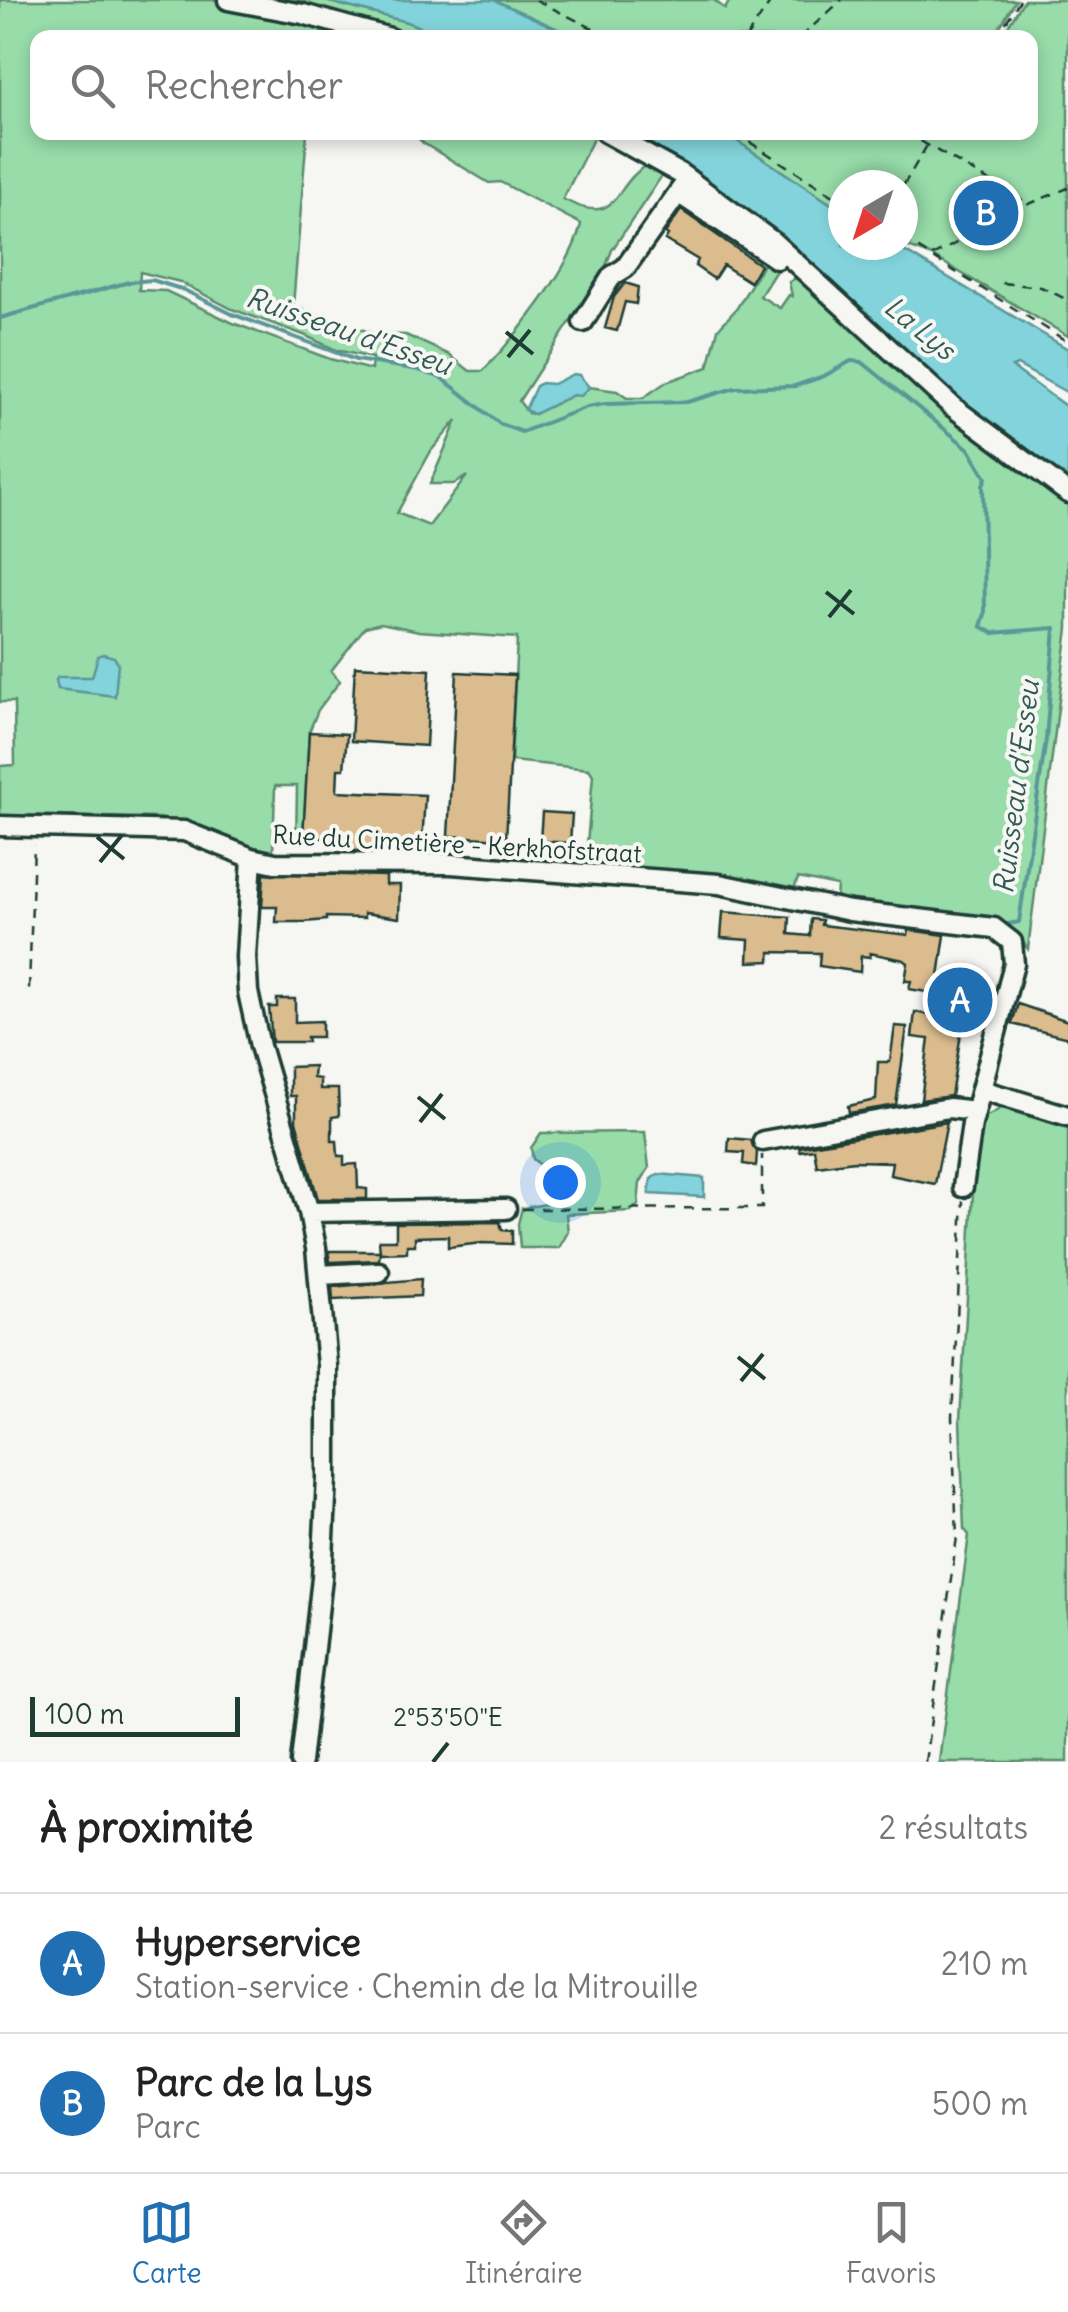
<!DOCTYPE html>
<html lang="fr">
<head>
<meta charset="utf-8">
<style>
	:root { --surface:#fff; --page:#f2f2f2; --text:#222; --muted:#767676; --line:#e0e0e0; --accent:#1f6fb2 }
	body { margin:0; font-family:Delius,sans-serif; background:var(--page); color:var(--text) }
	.compass { position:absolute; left:828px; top:170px; width:90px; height:90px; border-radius:50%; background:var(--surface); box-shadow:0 5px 15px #0003; rotate:219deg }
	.scale { position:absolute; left:30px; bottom:25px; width:210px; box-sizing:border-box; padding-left:10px; border:5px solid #1f3d34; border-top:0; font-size:28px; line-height:35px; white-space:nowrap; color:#1f3d34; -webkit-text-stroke:8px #f6f6f2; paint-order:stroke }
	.you { position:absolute; left:560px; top:1182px; width:35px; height:35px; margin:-25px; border:8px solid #fff; border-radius:50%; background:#1a73e8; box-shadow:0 0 0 15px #1a73e833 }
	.badge { display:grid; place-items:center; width:65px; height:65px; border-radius:50%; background:var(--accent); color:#fff; font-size:32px; font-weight:700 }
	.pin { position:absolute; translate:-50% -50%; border:5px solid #fff; box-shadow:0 2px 10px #0006 }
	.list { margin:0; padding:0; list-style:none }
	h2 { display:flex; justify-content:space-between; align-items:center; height:130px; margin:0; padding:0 40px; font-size:42px }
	h2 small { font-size:32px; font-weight:400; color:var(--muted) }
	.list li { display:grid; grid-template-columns:65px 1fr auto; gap:30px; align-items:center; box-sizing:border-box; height:140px; padding:0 40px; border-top:2px solid var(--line) }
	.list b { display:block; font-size:38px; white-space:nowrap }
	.list p { margin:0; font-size:32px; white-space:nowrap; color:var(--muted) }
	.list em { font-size:32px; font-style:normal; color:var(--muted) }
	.icon { flex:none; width:55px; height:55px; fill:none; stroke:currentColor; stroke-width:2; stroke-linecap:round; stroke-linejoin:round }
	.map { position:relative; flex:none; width:1068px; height:1762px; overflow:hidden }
	.search { position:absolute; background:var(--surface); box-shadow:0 5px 15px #0003; left:30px; right:30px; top:30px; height:110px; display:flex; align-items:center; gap:25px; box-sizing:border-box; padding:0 35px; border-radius:20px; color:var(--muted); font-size:38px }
	.sheet { height:410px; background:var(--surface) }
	nav { display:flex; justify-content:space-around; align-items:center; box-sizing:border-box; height:140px; border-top:2px solid var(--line); background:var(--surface); font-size:28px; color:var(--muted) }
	nav a { display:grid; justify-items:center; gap:5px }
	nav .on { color:var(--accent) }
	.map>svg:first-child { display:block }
	.green { fill:#97dca9; stroke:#5b8c6e; stroke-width:2.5; fill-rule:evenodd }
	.water { fill:#82d3db; stroke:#5a9798; stroke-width:2.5 }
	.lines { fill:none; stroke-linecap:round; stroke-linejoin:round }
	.stream { stroke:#5a9798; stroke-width:4 }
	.building { fill:#dbbc8e; stroke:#1f3d34; stroke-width:2.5 }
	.minor-casing { stroke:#1f3d34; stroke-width:25 }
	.path { stroke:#1f3d34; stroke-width:2.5; stroke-dasharray:10 8; stroke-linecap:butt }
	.minor { stroke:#f6f6f2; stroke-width:18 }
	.ticks { fill:none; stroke:#1f3d34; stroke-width:4 }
	.labels { text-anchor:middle; stroke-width:8; stroke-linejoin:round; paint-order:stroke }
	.street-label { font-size:25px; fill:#1f3d34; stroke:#f6f6f2 }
	.water-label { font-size:28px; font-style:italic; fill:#335b55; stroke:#f6f6f2 }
	.ticks-label { font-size:25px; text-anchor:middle; fill:#1f3d34; stroke:#f6f6f2; stroke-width:8; stroke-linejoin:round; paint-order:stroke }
</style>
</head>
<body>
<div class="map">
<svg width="1068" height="1762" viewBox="0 0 1068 1762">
	<rect width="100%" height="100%" fill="#f6f6f2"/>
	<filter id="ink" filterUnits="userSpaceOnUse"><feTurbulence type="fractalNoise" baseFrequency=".01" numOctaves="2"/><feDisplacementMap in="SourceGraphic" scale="20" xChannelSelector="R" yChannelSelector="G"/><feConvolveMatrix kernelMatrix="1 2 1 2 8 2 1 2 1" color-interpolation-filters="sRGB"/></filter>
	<g filter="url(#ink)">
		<!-- green -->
		<path class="green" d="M0,0H322L407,22L446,37L337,38L321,33L320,38H38V132L307,133L293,306L375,334L406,335L448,354L470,371H483C515,337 572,268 581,224L500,182L489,183L423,143L413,133H608L594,137L563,199C619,229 612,187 646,165L663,174L612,250L605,268L519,401L528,413L534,414L573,395H581L589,387L617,391L627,398H643L666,382L708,367L718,329L737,308L765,261L777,269L760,296L780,308L789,295L792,296L789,282L801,275L1068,485V628L1028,949L1014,931L993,919L836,901L837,886L798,878L794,890L722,875L585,867L593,775L589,769L511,761L517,638L419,631L381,623L365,627L331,671L340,681L318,710L309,732L303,841H296L297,786H275L273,855L245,849L190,824L159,818L0,815V766L15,765L14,702H0ZM140,272L180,282L232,309L304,335L336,350L372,358L371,370L330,359L233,323L166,291L139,290ZM457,420L430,484H454L467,476L429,526L397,513L431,451Z
			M494,0H714L725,9L730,0H1016L993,38L575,37Z
			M1024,0H1068V336L932,256L903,245V185H843V212L725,133L1030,132V38L1001,37Z
			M1002,1108L1068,1128V1762H939L969,1535L964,1529L960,1420L975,1159L985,1117Z
			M645,1132L649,1168L640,1183L638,1205L631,1211L566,1214L568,1232L559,1248H520L518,1224L522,1208L552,1203L560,1181L533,1159L531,1148L541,1133Z"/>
		<!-- water -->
		<path class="water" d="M322,0H494L575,37H446L407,22Z
			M637,133H725L843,212V245H894L1068,349V393L1017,365L1012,367L1068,408V485L949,397L680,164Z
			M573,374L579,375L589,387L581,396L573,395L534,414L525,410L536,386L541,383L553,384Z
			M103,654L114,657L118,663L115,696L58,689L56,680L58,677H92L98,656Z
			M658,1174L704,1178V1197L649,1194L651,1179Z"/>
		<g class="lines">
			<!-- stream -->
			<path class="stream" d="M0,318L129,282L152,280L184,290L232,314L356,360L419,370L442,378L500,424L522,432L587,407L605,404L687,402L735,388L795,386L824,376L851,361L862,362L969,449L986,478L983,485L985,614L981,626L993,633L1055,628L1046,739L1019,922L1003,925"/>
		</g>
		<!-- building -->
		<path class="building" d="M681,210L760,265L750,282L723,265L714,279L695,266L698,260L665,240L668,235L665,233Z
			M625,283L638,287L636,304L625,302L617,331L605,328L614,297Z
			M355,666L430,670L426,746L351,741Z
			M457,672L515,675L506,839L448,836Z
			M309,732L347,734L344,769H338L337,791L425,795L422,845L406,844V851H343V839L303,837Z
			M542,812L572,814L570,843L540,841Z
			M264,873L386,876V885H400L399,918L364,913V918L326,917V920L304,922H276L277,907H262Z
			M723,912L790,917L789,934L810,936L811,919L822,920L821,925L908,935L909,930L945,935L939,976L969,980L967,991L978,992L975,1009L965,1008L951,1096L921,1100L929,1039L912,1037L915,1012L941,1017L944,995L909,989L911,981H905L908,963L904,960L870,953V957L861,956L860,972L819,966L820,953L770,952V961L748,962L749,940L721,938Z
			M277,999H295V1022L322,1021V1037H307L308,1042H272L269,1007H277Z
			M1018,1004L1068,1021V1038L1012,1024Z
			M895,1026L907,1027L896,1105L849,1113L848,1106L876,1100L878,1062H890Z
			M314,1066L313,1078L320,1079V1089H338L339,1116L332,1117V1141H337L338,1156H344V1165L357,1164L358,1188L367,1189V1199H318L296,1121V1096H290V1067Z
			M947,1122L935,1184L890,1175L892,1162L854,1161L817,1166L814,1149L800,1151L799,1147Z
			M729,1138L751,1140L757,1152L756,1166L743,1164L744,1153L728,1152Z
			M500,1222L502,1230L512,1231V1244L482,1243L448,1247V1236L415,1237V1245H407V1252L380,1253L379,1240H396V1223Z
			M329,1251H380L379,1260L330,1262Z
			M421,1279L420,1296L333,1300L332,1287Z"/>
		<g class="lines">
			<defs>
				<path id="minor" d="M228,0L303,14L390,38
					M605,132L681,174L772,241L953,407L1068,493
					M678,193L777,259
					M583,322L612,276L625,268L688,179
					M0,826L184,831L252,858L275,863L451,864L719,884L850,911L994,928L1012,942L1014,964L972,1124L963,1187
					M252,858L246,957L248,992L260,1046L309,1212L316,1248L327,1365V1478L322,1578L301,1762
					M982,1090L1068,1116
					M763,1141L949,1108L975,1111
					M309,1212L506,1209
					M319,1275L379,1272"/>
			</defs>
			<!-- minor casing -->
			<use href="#minor" class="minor-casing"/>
			<!-- path -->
			<path class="path" d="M536,0L612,38
				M746,38L772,0
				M805,38L803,35L842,0
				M996,38L1020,0
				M734,132L843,202
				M905,132L1029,204
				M903,186L935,132
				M903,239L1068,342
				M932,256L1029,204L1068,188
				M1002,283L1041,287L1068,300
				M29,989L34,845
				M522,1209L762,1208V1155
				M925,1762L957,1537L952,1417L963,1201"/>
			<!-- minor -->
			<use href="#minor" class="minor"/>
		</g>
	</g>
	<!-- ticks -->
	<path class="ticks" d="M506,332L533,354M508,357L530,330M826,592L854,614M829,617L851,590M97,837L124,859M100,862L122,835M418,1097L445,1119M420,1122L442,1094M738,1357L765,1379M741,1381L763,1354M433,1762L448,1743"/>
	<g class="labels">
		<!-- street labels -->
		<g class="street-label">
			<text transform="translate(457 844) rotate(3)" y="9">Rue du Cimetière - Kerkhofstraat</text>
		</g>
		<!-- water labels -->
		<g class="water-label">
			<text transform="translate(920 328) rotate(39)" y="10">La Lys</text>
			<text transform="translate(349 331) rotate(19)" y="10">Ruisseau d'Esseu</text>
			<text transform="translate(1016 787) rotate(-83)" y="10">Ruisseau d'Esseu</text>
		</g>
	</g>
	<g class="ticks-label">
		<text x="448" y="1726">2°53'50"E</text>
	</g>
</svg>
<svg class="compass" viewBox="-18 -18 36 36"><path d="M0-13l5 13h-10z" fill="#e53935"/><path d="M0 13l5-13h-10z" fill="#767676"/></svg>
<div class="scale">100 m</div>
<div class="you"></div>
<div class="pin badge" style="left:960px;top:1000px">A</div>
<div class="pin badge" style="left:986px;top:213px">B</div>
<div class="search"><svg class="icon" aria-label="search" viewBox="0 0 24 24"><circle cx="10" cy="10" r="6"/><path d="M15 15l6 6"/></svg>Rechercher</div>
</div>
<section class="sheet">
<h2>À proximité<small>2 résultats</small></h2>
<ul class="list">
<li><span class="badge">A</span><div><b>Hyperservice</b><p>Station-service · Chemin de la Mitrouille</p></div><em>210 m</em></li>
<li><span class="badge">B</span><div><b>Parc de la Lys</b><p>Parc</p></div><em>500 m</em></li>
</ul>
</section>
<nav>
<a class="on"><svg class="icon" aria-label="map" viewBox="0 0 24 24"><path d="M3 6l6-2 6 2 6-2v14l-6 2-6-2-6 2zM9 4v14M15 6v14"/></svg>Carte</a>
<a><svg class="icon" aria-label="directions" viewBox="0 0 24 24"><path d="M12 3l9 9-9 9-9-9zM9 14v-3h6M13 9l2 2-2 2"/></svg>Itinéraire</a>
<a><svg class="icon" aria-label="saved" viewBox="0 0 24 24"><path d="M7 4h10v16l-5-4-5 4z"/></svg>Favoris</a>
</nav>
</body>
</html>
